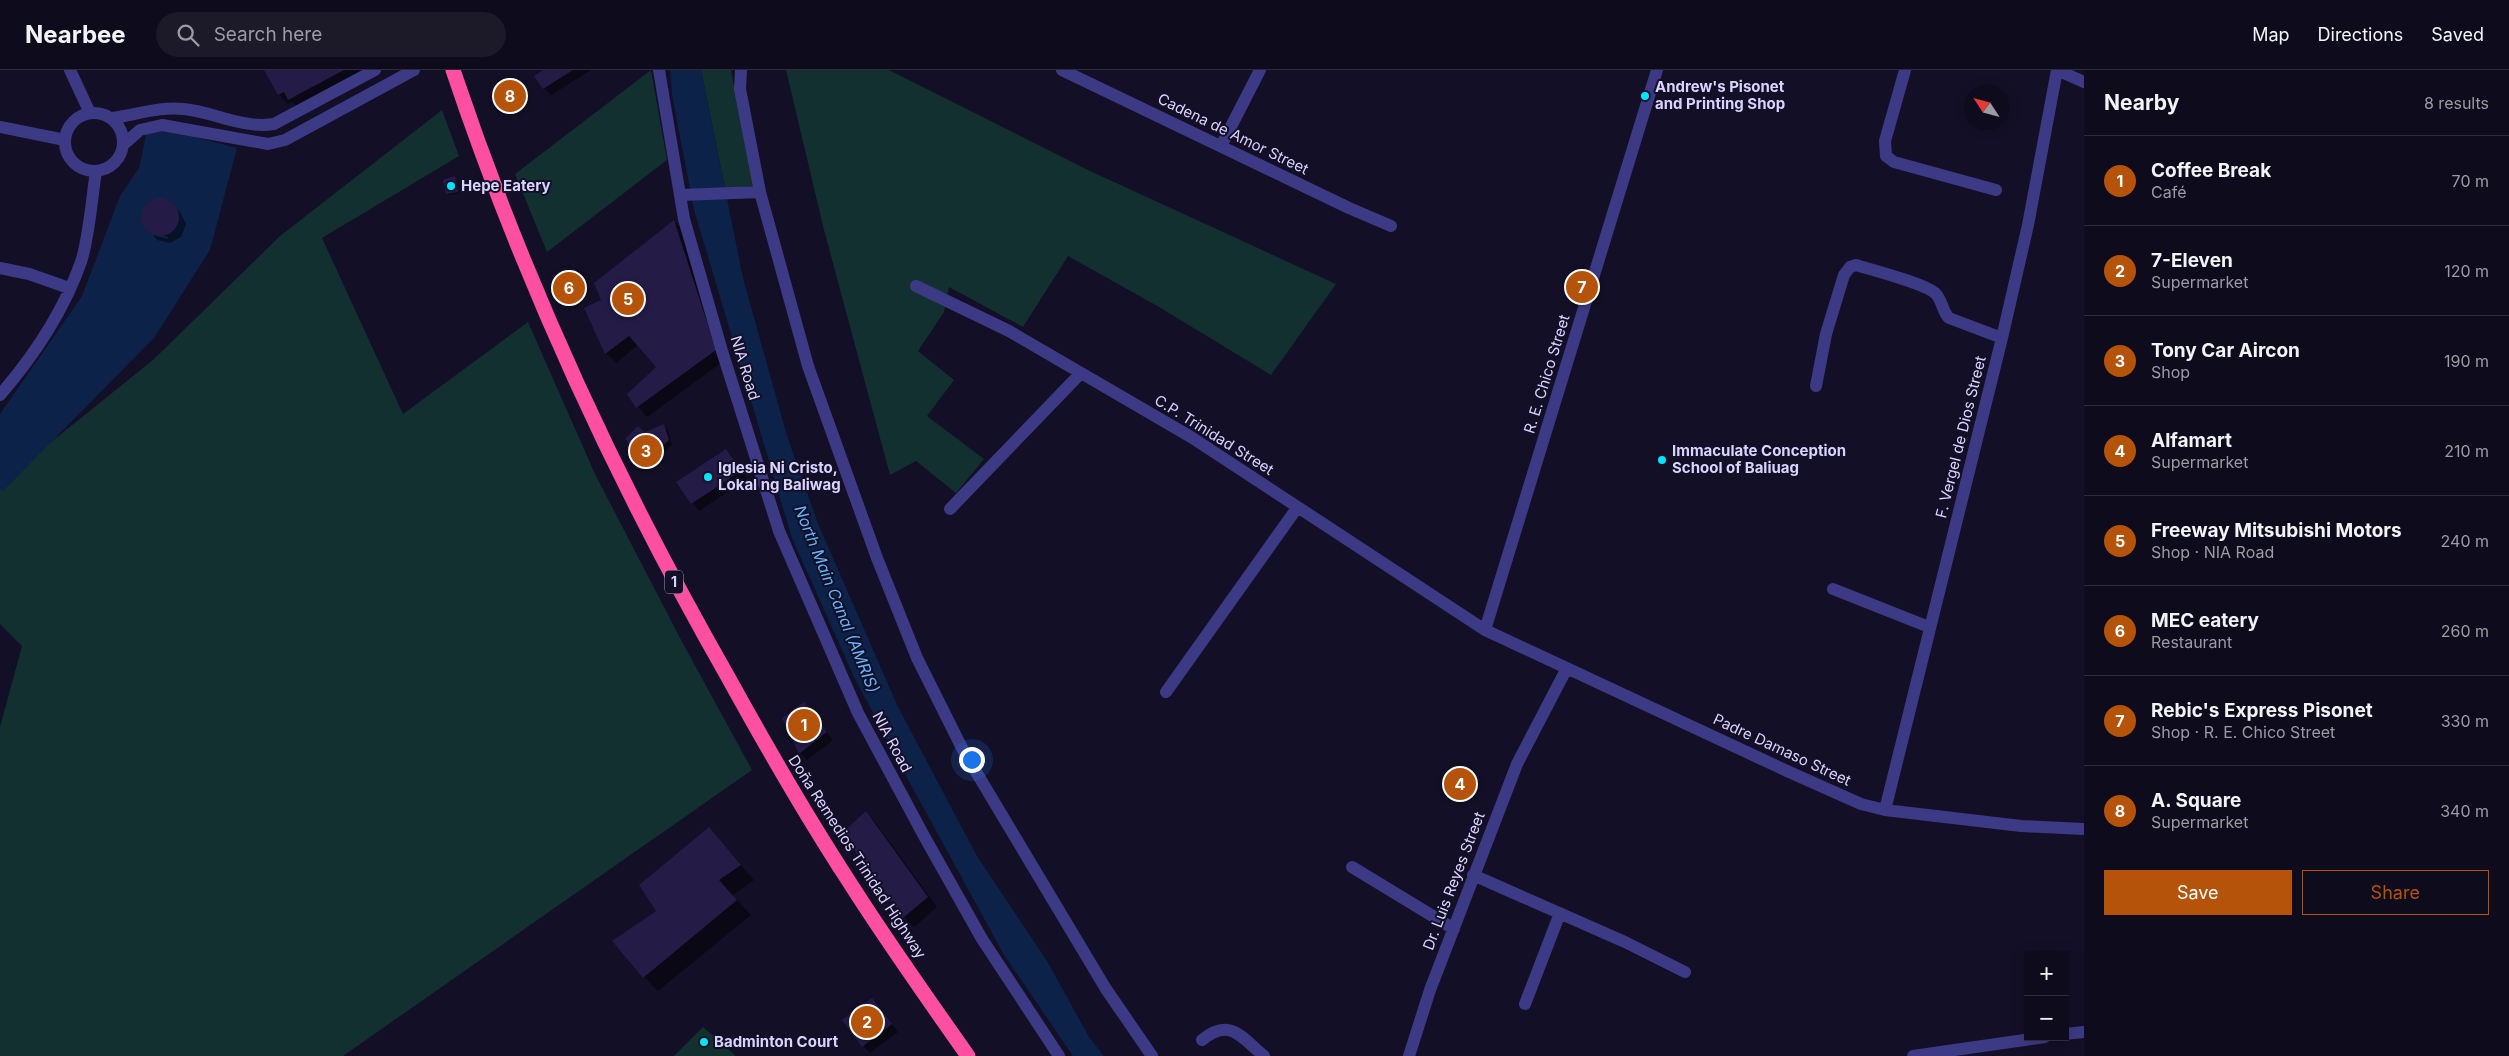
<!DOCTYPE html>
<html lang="en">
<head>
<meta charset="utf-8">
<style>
	:root { --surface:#0e0b1c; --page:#1c1929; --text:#f1f3f6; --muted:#9b9ba3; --line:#2e2b3b; --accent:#b45309 }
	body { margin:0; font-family:Inter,sans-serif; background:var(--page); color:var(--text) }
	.controls { position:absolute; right:15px; bottom:15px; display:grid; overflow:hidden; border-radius:0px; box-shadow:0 2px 12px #0003 }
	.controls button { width:45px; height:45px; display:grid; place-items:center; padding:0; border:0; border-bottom:1px solid var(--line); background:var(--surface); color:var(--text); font:25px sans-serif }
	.compass { position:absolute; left:1964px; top:15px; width:45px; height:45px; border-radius:50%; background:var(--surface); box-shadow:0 2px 12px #0003; rotate:306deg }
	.you { position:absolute; left:971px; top:689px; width:18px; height:18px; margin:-12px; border:4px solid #fff; border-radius:50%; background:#1a73e8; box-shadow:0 0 0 8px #1a73e833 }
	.badge { display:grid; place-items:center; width:32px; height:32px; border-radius:50%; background:var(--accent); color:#fff; font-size:16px; font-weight:700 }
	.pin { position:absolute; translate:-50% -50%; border:2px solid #fff; box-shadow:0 1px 5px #0006 }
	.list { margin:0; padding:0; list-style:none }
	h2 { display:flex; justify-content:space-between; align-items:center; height:65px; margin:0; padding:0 20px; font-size:21px }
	h2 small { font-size:16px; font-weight:400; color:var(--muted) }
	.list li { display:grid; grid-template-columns:32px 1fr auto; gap:15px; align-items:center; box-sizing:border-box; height:90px; padding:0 20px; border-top:1px solid var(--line) }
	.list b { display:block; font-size:19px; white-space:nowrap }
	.list p { margin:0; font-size:16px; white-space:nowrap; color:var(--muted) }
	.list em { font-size:16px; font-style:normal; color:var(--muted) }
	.actions { display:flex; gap:10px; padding:15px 20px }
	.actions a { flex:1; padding:11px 0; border:1px solid var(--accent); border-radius:0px; text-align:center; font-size:18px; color:var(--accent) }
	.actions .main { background:var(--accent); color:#fff }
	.icon { flex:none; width:28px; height:28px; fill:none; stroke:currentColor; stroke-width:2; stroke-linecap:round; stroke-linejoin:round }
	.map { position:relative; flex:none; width:2084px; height:986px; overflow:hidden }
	header { display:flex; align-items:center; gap:30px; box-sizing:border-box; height:70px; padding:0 25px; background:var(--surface); border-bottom:1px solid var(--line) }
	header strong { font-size:24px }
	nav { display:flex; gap:28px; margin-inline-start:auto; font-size:18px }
	.search { width:350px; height:45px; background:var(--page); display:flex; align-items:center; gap:12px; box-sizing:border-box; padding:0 18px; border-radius:28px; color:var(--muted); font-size:19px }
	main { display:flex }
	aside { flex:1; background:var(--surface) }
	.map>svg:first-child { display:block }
	.green { fill:#12302f }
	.water { fill:#0c2248 }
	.shadow { fill:#0007 }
	.building { fill:#241b47 }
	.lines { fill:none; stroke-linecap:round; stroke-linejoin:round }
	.minor { stroke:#3d3a85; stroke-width:12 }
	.highway { stroke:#ff4fa3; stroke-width:15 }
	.poi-dot { fill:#00e5ff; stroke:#130f26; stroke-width:2 }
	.labels { text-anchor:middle; stroke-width:4; stroke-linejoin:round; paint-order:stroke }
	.shield { fill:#130f26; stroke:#9e99be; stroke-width:1 }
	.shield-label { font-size:14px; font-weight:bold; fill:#d9d4ff }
	.poi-label { font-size:15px; font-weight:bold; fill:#d9d4ff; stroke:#130f26; text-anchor:start }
	.street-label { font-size:15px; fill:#d9d4ff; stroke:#130f26 }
	.water-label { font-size:16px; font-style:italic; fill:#62b6ff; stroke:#130f26 }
</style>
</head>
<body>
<header>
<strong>Nearbee</strong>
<div class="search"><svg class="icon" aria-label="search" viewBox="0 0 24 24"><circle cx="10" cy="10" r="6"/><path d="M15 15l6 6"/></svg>Search here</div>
<nav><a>Map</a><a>Directions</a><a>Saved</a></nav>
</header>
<main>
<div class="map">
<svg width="2084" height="986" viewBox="0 0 2084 986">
	<rect width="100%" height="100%" fill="#130f26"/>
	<!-- green -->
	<path class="green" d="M651,0L667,90L547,182L515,104Z
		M701,0H731L753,116L725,118Z
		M786,0H889L1090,101L1336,214L1271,305L1159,237L1068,186L1023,257L949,217L944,242L918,281L954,310L927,346L984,389L956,423L916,391L890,405L824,160Z
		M442,40L459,86L322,168L403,344L528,252L595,404L680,568L752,700L343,986H0V657L22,576L0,554V413L153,290L280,166Z
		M703,957L736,986H674Z"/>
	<!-- water -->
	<path class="water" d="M670,0H701L743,208L787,366L819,456L898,637L977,786L1047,891L1089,967L1104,986H1073L1004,885L911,715L854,607L792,468L694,140L672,25Z
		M147,60H169L237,78L210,180L154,268L3,421L0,418V344L82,226L120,126L139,98Z"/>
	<!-- shadow -->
	<path class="shadow" d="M266,0H371L299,39L292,32L288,34L279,24Z
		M546,0H591L551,25L544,18Z
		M454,107L459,123L449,125L447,123Z
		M160,129L173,134L180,142L186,154L181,167L170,173L157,170L153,165L168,169V167L149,162L144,155L142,146L147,134Z
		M674,152L684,161L725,290L647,347L629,324L658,297L638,275L616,293L606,283L585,239L602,231Z
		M578,205L586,215L573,229L558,210Z
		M663,356L668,360L672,375L650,395L646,391L644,364Z
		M726,381L747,409L699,441L678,412Z
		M804,633L833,670L807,690L800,683Z
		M866,743L875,752L937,837L914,857L904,847L844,763Z
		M709,759L754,810L733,825L751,845L658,921L644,907L658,841Z
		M872,930L898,962L870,983L863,976Z"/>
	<!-- building -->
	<path class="building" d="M264,0H344L288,30L284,22L278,25Z
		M543,0H573L543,19L534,6Z
		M455,106L458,122L446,124L443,110Z
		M141 147a19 19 0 1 1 38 0a19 19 0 1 1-38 0Z
		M674,150L716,280L636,338L627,324L656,297L629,266L605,284L584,238L601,230L594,213Z
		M574,199L582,210L568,225L556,209Z
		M664,354L669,370L645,392L625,369L638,356L645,362Z
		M726,379L741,401L691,434L676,412Z
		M804,632L827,662L799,684L782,648Z
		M866,741L928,827L903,848L842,763Z
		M709,757L741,795L719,810L737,830L643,908L612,871L656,841L639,815Z
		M872,928L892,954L862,977L842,950Z"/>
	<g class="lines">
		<!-- minor -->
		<path class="minor" d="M70,0L90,43
			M659,0L684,149L722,281L779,461L858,643L924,766L982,869L1059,986
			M741,0L740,19L760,122L808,296L877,488L917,588L963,680L1106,919L1152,986
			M1062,0L1349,138L1391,156
			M1905,0L1885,71L1886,86L1894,92L1996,120
			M2057,0L2084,12
			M65 72a29 29 0 1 1 58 0a29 29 0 1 1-58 0Z
			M112,48C135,45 161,36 184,39C214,42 243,59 274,54L375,0
			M0,57L65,70
			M123,75L140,60L162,55L268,74L285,70L414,0
			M1221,76L1260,0
			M680,125L760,122
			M0,198L29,204L69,218
			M916,216L1009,261L1191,367L1485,560L1787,701L1861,734L1885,740L2021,756L2084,759
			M1816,316L1826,264L1844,205L1850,197L1856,195C1872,200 1927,214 1936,224C1943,232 1942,241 1949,248L2002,268
			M0,325C33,287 64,240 81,192C89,168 92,127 96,101
			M950,439L1080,304
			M1833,519L1929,557
			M1485,560L1657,0
			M1166,622L1297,438
			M1885,740L2002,268L2028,155L2057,0
			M1352,797L1454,859
			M1473,805L1625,872L1685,902
			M1525,934L1560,843
			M2065,964L2084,962
			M1202,970C1230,947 1241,967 1264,986
			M1409,986L1430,920L1517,694L1567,598
			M1913,986L2045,967"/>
		<!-- highway -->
		<path class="highway" d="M453,0C523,209 619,416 728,607C766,676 805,744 848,810C886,870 927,928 968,986"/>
	</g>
	<!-- markers -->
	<g class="poi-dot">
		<circle cx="1645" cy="26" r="5"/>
		<circle cx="451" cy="116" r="5"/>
		<circle cx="1662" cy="390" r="5"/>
		<circle cx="708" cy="407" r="5"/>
		<circle cx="704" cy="972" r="5"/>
	</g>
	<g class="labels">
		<!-- shield labels -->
		<rect class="shield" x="665" y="500.5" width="18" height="23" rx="4"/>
		<g class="shield-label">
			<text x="674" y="517">1</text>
		</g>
		<!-- poi labels -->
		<g class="poi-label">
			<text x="1655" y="22">Andrew's Pisonet<tspan x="1655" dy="17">and Printing Shop</tspan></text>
			<text x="461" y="121">Hepe Eatery</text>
			<text x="1672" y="386">Immaculate Conception<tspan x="1672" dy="17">School of Baliuag</tspan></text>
			<text x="718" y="403">Iglesia Ni Cristo,<tspan x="718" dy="17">Lokal ng Baliwag</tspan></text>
			<text x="714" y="977">Badminton Court</text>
		</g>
		<!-- street labels -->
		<g class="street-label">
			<text transform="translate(1233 64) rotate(26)" y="5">Cadena de Amor Street</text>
			<text transform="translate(745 298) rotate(73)" y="5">NIA Road</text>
			<text transform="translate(1547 304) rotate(-73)" y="5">R. E. Chico Street</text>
			<text transform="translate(1214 365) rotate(32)" y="5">C.P. Trinidad Street</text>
			<text transform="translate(1961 367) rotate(-76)" y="5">F. Vergel de Dios Street</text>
			<text transform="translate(892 672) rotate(62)" y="5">NIA Road</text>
			<text transform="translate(1782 680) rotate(25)" y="5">Padre Damaso Street</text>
			<text transform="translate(857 787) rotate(57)" y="5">Doña Remedios Trinidad Highway</text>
			<text transform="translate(1454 811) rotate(-69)" y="5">Dr. Luis Reyes Street</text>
		</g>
		<!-- water labels -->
		<g class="water-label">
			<text transform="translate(837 529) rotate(68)" y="6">North Main Canal (AMRIS)</text>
		</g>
	</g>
</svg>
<div class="controls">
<button>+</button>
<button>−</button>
</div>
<svg class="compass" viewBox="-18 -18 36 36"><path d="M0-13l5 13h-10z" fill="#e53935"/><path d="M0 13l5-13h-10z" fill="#9b9ba3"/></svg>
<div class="you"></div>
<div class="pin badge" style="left:804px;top:655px">1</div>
<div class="pin badge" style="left:867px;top:952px">2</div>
<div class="pin badge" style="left:646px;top:381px">3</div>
<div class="pin badge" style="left:1460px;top:714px">4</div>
<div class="pin badge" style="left:628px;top:229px">5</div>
<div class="pin badge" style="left:569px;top:218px">6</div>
<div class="pin badge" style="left:1582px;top:217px">7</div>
<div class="pin badge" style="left:510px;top:26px">8</div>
</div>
<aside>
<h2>Nearby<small>8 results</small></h2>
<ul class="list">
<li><span class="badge">1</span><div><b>Coffee Break</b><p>Café</p></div><em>70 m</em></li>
<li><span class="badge">2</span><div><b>7-Eleven</b><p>Supermarket</p></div><em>120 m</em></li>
<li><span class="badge">3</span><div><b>Tony Car Aircon</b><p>Shop</p></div><em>190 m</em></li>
<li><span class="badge">4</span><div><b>Alfamart</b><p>Supermarket</p></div><em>210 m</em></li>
<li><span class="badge">5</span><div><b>Freeway Mitsubishi Motors</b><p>Shop · NIA Road</p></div><em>240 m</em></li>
<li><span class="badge">6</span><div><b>MEC eatery</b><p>Restaurant</p></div><em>260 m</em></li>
<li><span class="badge">7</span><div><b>Rebic's Express Pisonet</b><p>Shop · R. E. Chico Street</p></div><em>330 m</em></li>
<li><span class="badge">8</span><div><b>A. Square</b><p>Supermarket</p></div><em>340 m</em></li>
</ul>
<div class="actions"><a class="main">Save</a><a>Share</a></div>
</aside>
</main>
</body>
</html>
